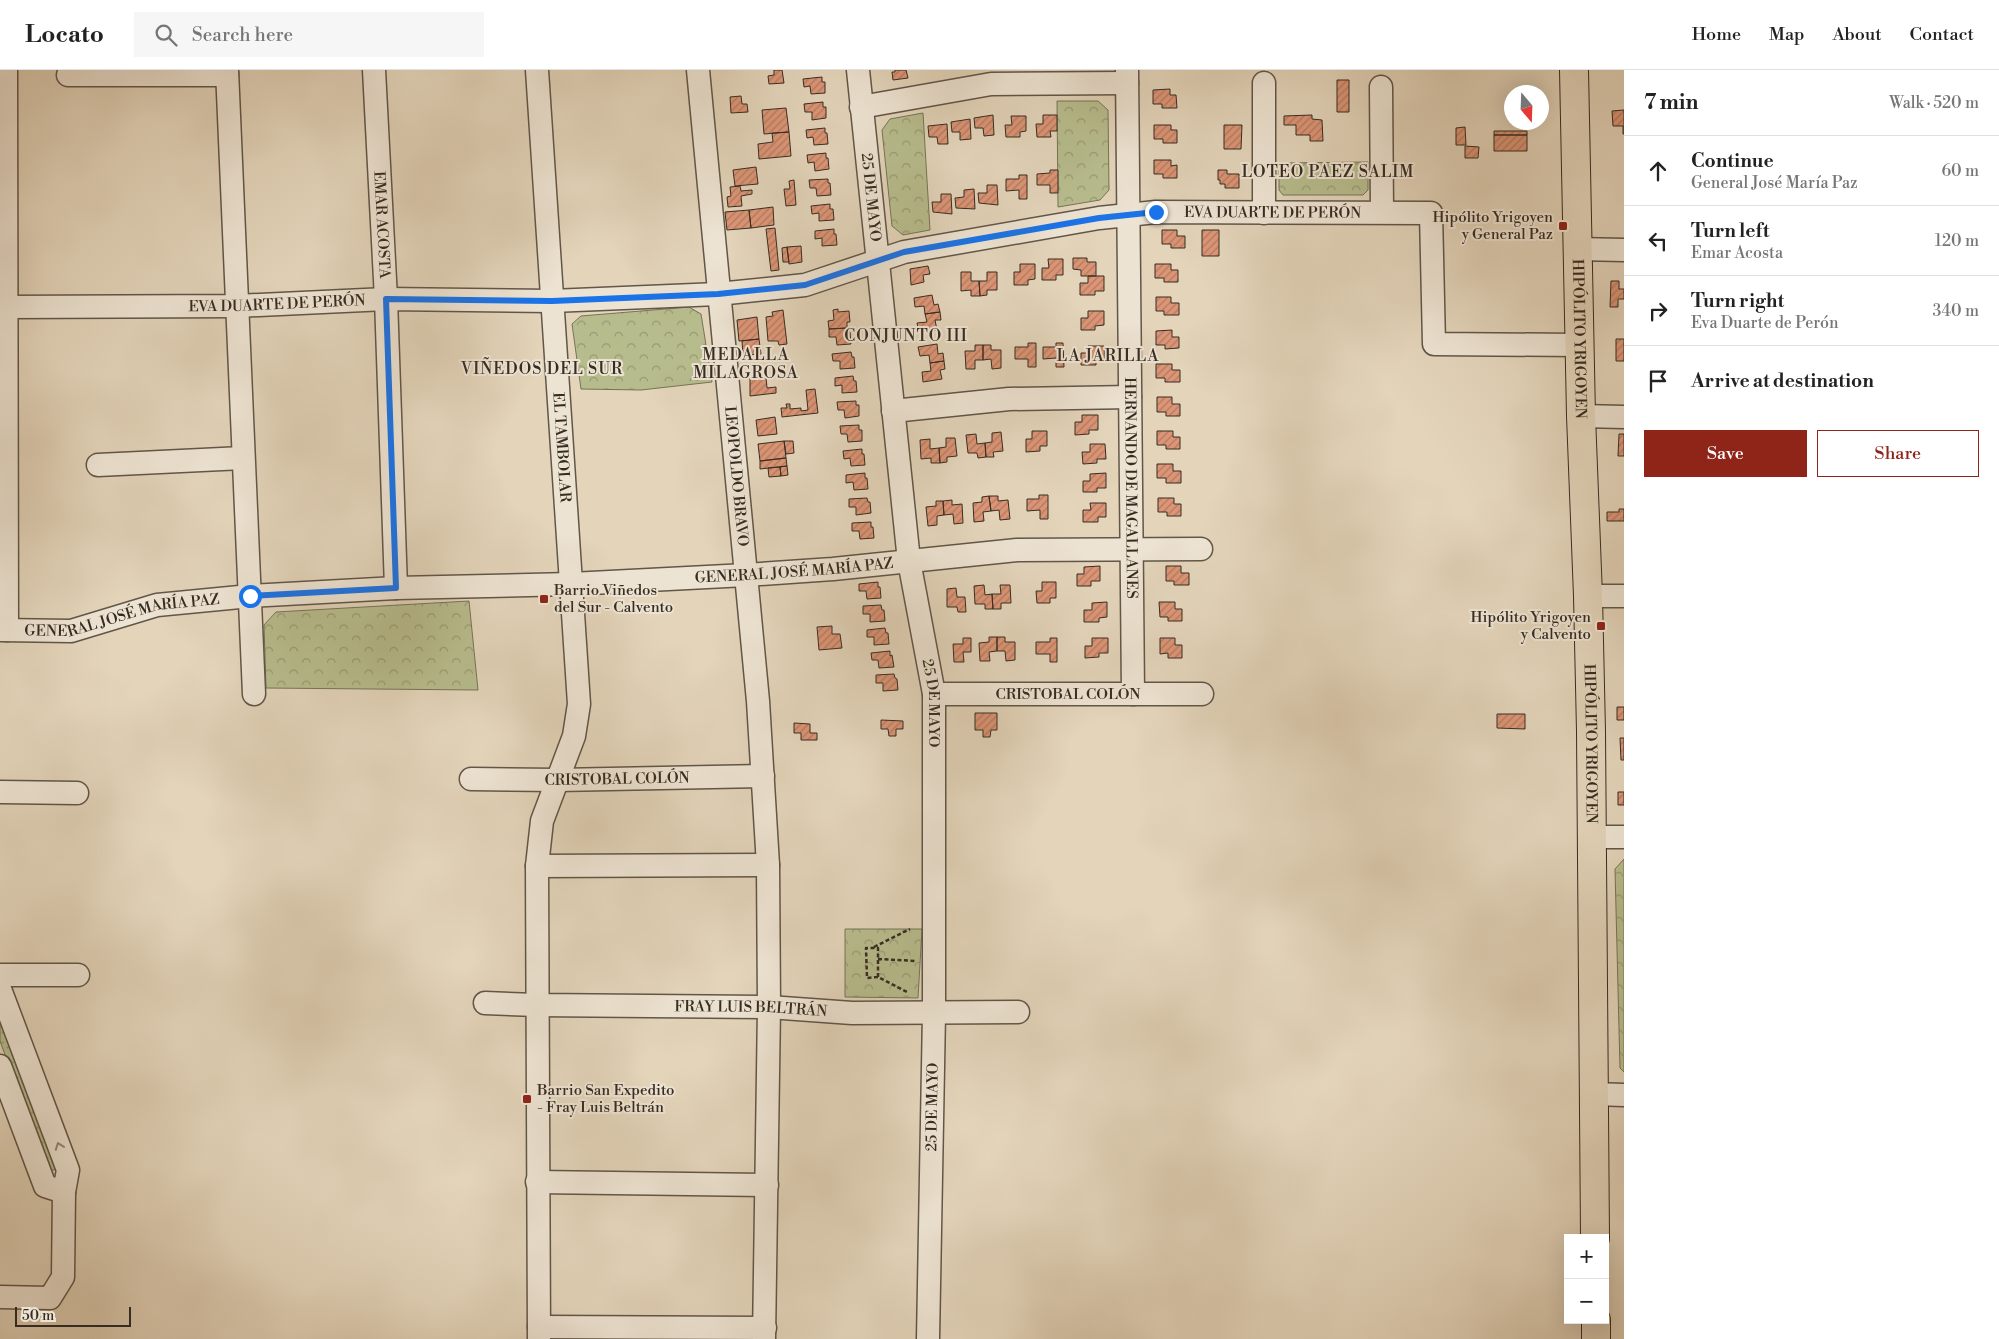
<!DOCTYPE html>
<html lang="en">
<head>
<meta charset="utf-8">
<style>
	:root { --surface:#fff; --page:#f6f6f6; --text:#222; --muted:#767676; --line:#e0e0e0; --accent:#8f2418 }
	body { margin:0; font-family:"Libre Bodoni",serif; background:var(--page); color:var(--text) }
	.controls { position:absolute; right:15px; bottom:15px; display:grid; overflow:hidden; border-radius:0px; box-shadow:0 5px 20px #0002 }
	.controls button { width:45px; height:45px; display:grid; place-items:center; padding:0; border:0; border-bottom:1px solid var(--line); background:var(--surface); color:var(--text); font:25px sans-serif }
	.compass { position:absolute; left:1504px; top:15px; width:45px; height:45px; border-radius:50%; background:var(--surface); box-shadow:0 5px 20px #0002; rotate:161deg }
	.scale { position:absolute; left:15px; bottom:12px; width:116px; box-sizing:border-box; padding-left:5px; border:2px solid #362c22; border-top:0; font-size:14px; line-height:18px; white-space:nowrap; color:#362c22; -webkit-text-stroke:4px #ede3d2; paint-order:stroke }
	.stop { position:absolute; width:15px; height:15px; margin:-11px; border:4px solid #1a73e8; border-radius:50%; background:#fff }
	.stop.end { background:#1a73e8; border-color:#fff; box-shadow:0 1px 5px #0008 }
	.list { margin:0; padding:0; list-style:none }
	h2 { display:flex; justify-content:space-between; align-items:center; height:65px; margin:0; padding:0 20px; font-size:21px }
	h2 small { font-size:16px; font-weight:400; color:var(--muted) }
	.list li { display:grid; grid-template-columns:32px 1fr auto; gap:15px; align-items:center; box-sizing:border-box; height:70px; padding:0 20px; border-top:1px solid var(--line) }
	.list b { display:block; font-size:19px; white-space:nowrap }
	.list p { margin:0; font-size:16px; white-space:nowrap; color:var(--muted) }
	.list em { font-size:16px; font-style:normal; color:var(--muted) }
	.actions { display:flex; gap:10px; padding:15px 20px }
	.actions a { flex:1; padding:11px 0; border:1px solid var(--accent); border-radius:0px; text-align:center; font-size:18px; color:var(--accent) }
	.actions .main { background:var(--accent); color:#fff }
	.icon { flex:none; width:28px; height:28px; fill:none; stroke:currentColor; stroke-width:2; stroke-linecap:round; stroke-linejoin:round }
	.map { position:relative; flex:none; width:1624px; height:1269px; overflow:hidden }
	header { display:flex; align-items:center; gap:30px; box-sizing:border-box; height:70px; padding:0 25px; background:var(--surface); border-bottom:1px solid var(--line) }
	header strong { font-size:24px }
	nav { display:flex; gap:28px; margin-inline-start:auto; font-size:18px }
	.search { width:350px; height:45px; background:var(--page); display:flex; align-items:center; gap:12px; box-sizing:border-box; padding:0 18px; border-radius:0px; color:var(--muted); font-size:19px }
	main { display:flex }
	aside { flex:1; background:var(--surface) }
	.map>svg:first-child { display:block }
	.grass { fill:url(#grass-dots); stroke:#767458 }
	.park { fill:url(#park-crowns); stroke:#767458 }
	.building { fill:url(#building-hatch); stroke:#362c22 }
	.lines { fill:none; stroke-linecap:round; stroke-linejoin:round }
	.minor-casing { stroke:#615648; stroke-width:25 }
	.major-casing { stroke:#362c22; stroke-width:30 }
	.path { stroke:#362c22; stroke-width:2.5; stroke-dasharray:4 2.5; stroke-linecap:butt }
	.minor { stroke:#ede3d2; stroke-width:22 }
	.major { stroke:#e3d4ba; stroke-width:28 }
	.oneway { stroke:#92887a }
	.route { stroke:#1a73e8; stroke-width:6 }
	.poi-dot { fill:#8f2418; stroke:#ede3d2; stroke-width:2 }
	.labels { text-anchor:middle; stroke-width:4; stroke-linejoin:round; paint-order:stroke }
	.street-label { font-size:15px; fill:#362c22; stroke:#ede3d2 }
	.poi-label { font-size:15px; fill:#362c22; stroke:#ede3d2; text-anchor:end }
	.neighbourhood-label { font-size:16px; letter-spacing:1px; fill:#362c22; stroke:#ede3d2 }
</style>
</head>
<body>
<header>
<strong>Locato</strong>
<div class="search"><svg class="icon" aria-label="search" viewBox="0 0 24 24"><circle cx="10" cy="10" r="6"/><path d="M15 15l6 6"/></svg>Search here</div>
<nav><a>Home</a><a>Map</a><a>About</a><a>Contact</a></nav>
</header>
<main>
<div class="map">
<svg width="1624" height="1269" viewBox="0 0 1624 1269">
	<defs>
		<pattern id="grass-dots" width="8" height="8" patternUnits="userSpaceOnUse" patternTransform="scale(1.25)"><rect width="8" height="8" fill="#b7bc8d"/><path d="M2 2h.1M6 6h.1" fill="none" stroke="#969973" stroke-width="1.8" stroke-linecap="round"/></pattern>
		<pattern id="park-crowns" width="20" height="18" patternUnits="userSpaceOnUse" patternTransform="scale(1.25)"><rect width="20" height="18" fill="#b7bc8d"/><path d="M2 6a3 3 0 1 1 6 0M12 15a3 3 0 1 1 6 0" fill="none" stroke="#969973"/></pattern>
		<pattern id="building-hatch" width="6" height="6" patternUnits="userSpaceOnUse" patternTransform="scale(1.25)"><rect width="6" height="6" fill="#dc9576"/><path d="M-1 1l2-2M0 6l6-6M5 7l2-2" fill="none" stroke="#b37a60"/></pattern>
	</defs>
	<rect width="100%" height="100%" fill="#e3d4ba"/>
	<filter id="stains"><feTurbulence type="fractalNoise" baseFrequency=".004" numOctaves="4"/><feColorMatrix values="0 0 0 0 .2 0 0 0 0 .09 0 0 0 0 .02 0 0 0 .5 -.17"/></filter>
	<radialGradient id="worn" r=".72"><stop offset=".6" stop-color="#630" stop-opacity="0"/><stop offset="1" stop-color="#630" stop-opacity=".3"/></radialGradient>
	<!-- grass -->
	<path class="grass" d="M0,937L59,1095L54,1100H47L0,971Z"/>
	<!-- park -->
	<path class="park" d="M1057,31H1098L1108,40L1109,120L1100,130L1058,137Z
		M923,43L930,160L903,165L892,156L882,60L890,49Z
		M1368,92V120L1363,125H1283L1279,120V93Z
		M689,237L701,244L712,312L641,320L581,319L572,254L581,246Z
		M469,531L478,620L266,618L264,555L276,542Z
		M1624,789V1002L1620,998L1615,799Z
		M845,859H922L918,928L845,927Z"/>
	<!-- building -->
	<path class="building" d="M774,0H782L784,13L769,14L768,6L774,5Z
		M895,0H906L908,8L893,10L892,2H895Z
		M822,7V12H825V23L811,24L810,16L804,17L803,9Z
		M1337,10H1349V42H1337Z
		M1170,19V25H1176L1177,38H1162V34H1153V20Z
		M741,26L742,34H747L748,42L731,43L730,27Z
		M823,32V37H826V48L812,50V42H805L804,34Z
		M786,38L789,62L764,64L762,40Z
		M1624,40V64H1623V56H1613L1612,41Z
		M993,45L994,65L984,66L983,58H975L974,48Z
		M1043,45H1057V61H1050L1051,67H1037L1036,54H1043Z
		M1312,45V49L1322,50L1323,71H1310V65H1296V55H1284V46Z
		M1011,46H1026V61L1020,62V67H1006L1005,55H1012Z
		M970,49L971,69L960,70V62H952L951,52Z
		M947,54L948,74H938L937,67H929L928,56Z
		M1154,55H1171V60H1177V73H1163V69H1154Z
		M1224,55H1242L1241,79H1224Z
		M1465,57L1466,75H1456V58Z
		M825,58V63H827L828,74L814,75L813,67L807,68L806,60Z
		M1494,61H1527V65H1494Z
		M789,62L791,86L759,89L758,74L773,72L772,63Z
		M1494,65H1527V81H1494Z
		M1465,76L1479,77L1478,88H1465Z
		M826,83V88H828L829,99L815,101L814,92L808,93L807,85Z
		M1154,90H1171V96L1177,95V108H1163V104H1154Z
		M756,97L758,114L735,116L733,100Z
		M1050,100H1058V123H1050V115H1037V104L1050,103Z
		M1218,100H1227V104H1239V118H1225V114H1220V110H1218Z
		M1019,105H1027V129H1019V120L1006,121V109H1019Z
		M828,109V113H830L831,125L817,126L816,118H810L809,110Z
		M794,110L796,135L786,136L784,119H790L789,111Z
		M987,115H997L998,135L979,133L978,123H987Z
		M740,116L741,121L752,120V124L741,126L742,136L728,137L727,127L731,126L730,117Z
		M974,119L975,139L956,138L955,128L964,127V120Z
		M941,124H951L952,144L933,142L932,132H941Z
		M830,134V139H833L834,150L819,151V143L812,144L811,136Z
		M773,137L774,155L751,158L749,140Z
		M749,140L751,158L727,160L725,142Z
		M775,158L779,200L771,201L766,159Z
		M834,159V164H836L837,175L822,176V168L815,169V161Z
		M1162,160H1177V166H1185V178H1171V174H1162Z
		M1202,160H1219V186H1202Z
		M801,176L802,192L789,194L787,177Z
		M787,177L789,192H783L782,178Z
		M1073,188H1087V192H1096V206H1081V200L1073,199Z
		M1048,189H1063V205H1056V210H1042V198H1049Z
		M1020,194H1035V209L1028,210V215H1014V202H1020Z
		M1155,194H1171V200H1178V212H1164V208H1155Z
		M928,196L930,204L923,205L924,212L911,215L910,199Z
		M961,202H971V211H979L980,226H971V220L961,221Z
		M987,202H997V220H987V225L980,226L979,211H987Z
		M1088,206H1104V221H1095V225H1080V213H1088Z
		M1611,211H1619V219H1624V229H1618V237H1610Z
		M932,225L934,235L938,234L940,242L925,244L924,236L915,237L914,228Z
		M1156,227H1171V233H1179V245H1164V241H1156Z
		M838,239V242L849,241L850,252H847V258L829,259L828,251L834,250L833,240Z
		M783,240L787,274L779,275L778,271H768L766,247L773,246L772,242Z
		M1088,241H1104V255L1095,256V260H1081V248H1088Z
		M940,242L941,250H935L937,260L919,263L917,253L927,252L925,244Z
		M757,247L759,269L739,271L737,250Z
		M847,258L848,263L850,262L851,274L837,275L836,267H829V259Z
		M1172,260V267H1179V278L1165,279V275H1156V261Z
		M759,269L761,284L743,285L742,271Z
		M1616,269H1624V291H1616Z
		M1028,273H1036V297H1028V289H1015V277H1028Z
		M1056,273H1063L1064,297H1056V288L1043,289V277H1056Z
		M937,274L938,284L943,283L944,291L930,293L929,285L920,286L918,277Z
		M975,275H983V290H975V299H966L965,281H975Z
		M983,275H991V280H1001V298L992,299L991,289L983,290Z
		M1088,276H1104L1105,290L1096,291V295H1081V283H1088Z
		M851,282L852,287H854L855,298L840,299V291H833L832,284Z
		M944,291L945,299L940,300L942,309L923,312L922,302L931,301L930,293Z
		M1156,294H1172V300H1180V312H1165V308H1156Z
		M853,306L854,311H856L857,322L842,323V315L835,316V308Z
		M766,307L767,318L776,317V323L750,326V308Z
		M815,319L818,343L782,347L781,338H787L786,334H790V339L801,338V341L808,340L806,320Z
		M1157,327H1172V334H1180V346H1166V342H1157Z
		M856,331V335H859V346L845,348L844,340H838L837,332Z
		M1082,345H1098V360H1089V364L1075,365V352H1082Z
		M775,347L777,364L758,366L756,350Z
		M859,355V360H862V371L848,372L847,364H841L840,356Z
		M1032,361H1047V376H1040V381L1026,382V369H1032Z
		M1157,361H1173V367H1180V379H1166V375H1157Z
		M1001,362L1003,381L993,382L994,387H986L985,373L992,372V363Z
		M976,364L977,374L985,373L986,387L978,388L977,383H968L966,365Z
		M1619,364H1624V386H1618Z
		M946,368H955L957,386L947,387V392L940,393L939,378L946,377Z
		M930,369V379L939,378L940,393H931V388L921,389L920,370Z
		M784,371H793L794,383L786,384Z
		M784,371L786,388L760,391L758,374Z
		M1090,374H1105L1106,389H1097V393L1083,394L1082,382H1090Z
		M862,379V384H864L865,395L851,396L850,388L844,389L843,381Z
		M786,388L787,396L760,399V391Z
		M1157,394H1173V401H1181V413H1166V408H1157Z
		M787,396L788,405L781,406L780,397Z
		M780,397L781,406L769,407L768,398Z
		M865,403V408H867L868,419L854,420L853,412L846,413V405Z
		M1106,403V418H1097V422H1083V411H1090V404Z
		M1039,425H1048V449H1040V440L1027,441V429H1039Z
		M989,426H998V431L1008,430L1010,449L1000,450L999,440L991,441Z
		M989,426L991,441L983,442L984,451L974,452L973,433L982,432V427Z
		M867,428L868,432H870L871,443L856,445V437H849V429Z
		M1158,428H1174V434H1181V446H1167V442H1158Z
		M952,430V435L962,434L963,453L954,454L953,444L944,445L943,431Z
		M936,431H943L944,445L937,446V455L928,456L926,437L936,436Z
		M1090,433H1106V447H1098V452H1083V440H1091Z
		M1619,439H1624V451H1607V442H1619Z
		M871,452V457H873L874,468L860,469L859,461H852V453Z
		M1100,496V511H1091V516H1077V504H1084V497Z
		M1166,496H1181V503H1189V515H1174V511H1166Z
		M878,512V517H880L881,528L867,529L866,521H859V514Z
		M1042,512H1056V528H1050V533H1037L1036,521H1042Z
		M984,515L985,525L992,524L993,539H985V534H975L974,516Z
		M1000,515H1010L1011,533H1001V539H993L992,524H1001Z
		M956,518L957,527H965L966,542H958L957,537H947V519Z
		M1107,532V547L1099,548V552H1084V540H1092V533Z
		M1159,532H1175V539H1182V551H1168V547H1160Z
		M881,535L882,540H884L885,551L870,552V544H863V536Z
		M832,556V564H840L842,578L819,580L817,557Z
		M885,558L886,563H888L889,574L874,575V567H867V560Z
		M989,567H997V581L989,582L990,591H980L979,573L989,572Z
		M997,567H1005V572H1015V590L1006,591L1005,581H997Z
		M963,568H971V582H963L964,592H954L953,574H963Z
		M1050,568H1057V592H1050V584H1036V572H1050Z
		M1092,568H1108V583H1099V587L1085,588V576H1092Z
		M1160,568H1175V575H1182V588H1168V583L1160,584Z
		M890,581V586L892,585L894,597L879,598L878,590H872L871,583Z
		M894,604L895,608L897,609L898,620L883,621V613H876V605Z
		M1617,637H1624V650H1617Z
		M975,643H997V660H991L990,667H983V660H975Z
		M1497,644H1525V659L1497,658Z
		M881,650L903,651V659H896V666H889L888,659H881Z
		M794,653L810,654V663H817V670H801V663H794Z
		M1620,668H1624V690H1621Z
		M1618,722H1624V735H1618Z"/>
	<g class="lines">
		<defs>
			<g id="minor">
				<path d="M6,0L7,560"/>
				<path d="M227,0L254,624"/>
				<path id="s1" d="M374,0L386,229L396,518"/>
				<path id="s2" d="M537,0L579,634L574,666L542,751L537,796L539,1269"/>
				<path id="s3" d="M698,0L758,631L768,795L769,937L764,1269"/>
				<path id="s4" d="M858,0L909,491L934,624V943L928,1269"/>
				<path id="s5" d="M1127,0L1133,624"/>
				<path d="M68,5H227"/>
				<path d="M1381,17L1382,142"/>
				<path d="M861,37L991,14L1127,13"/>
				<path d="M1264,143V13"/>
				<path d="M1577,179L1624,180"/>
				<path id="s6" d="M7,237L237,236L386,229L552,231L718,224L805,215L904,182L1099,148L1156,142L1431,143L1434,274L1579,275"/>
				<path d="M893,341L1009,329L1130,327"/>
				<path d="M1581,346L1624,347"/>
				<path d="M98,395L243,388"/>
				<path d="M1588,526H1624"/>
				<path id="s7" d="M0,560L71,561L157,535L250,526L396,518L571,514L746,505L833,499L1017,480L1201,479"/>
				<path id="s8" d="M934,624H1202"/>
				<path id="s9" d="M471,709L558,710L763,706"/>
				<path d="M0,722L77,723"/>
				<path d="M1592,767H1624"/>
				<path d="M537,796L768,795"/>
				<path d="M0,905H78"/>
				<path d="M0,919L68,1100L64,1122L63,1207L50,1228L0,1227"/>
				<path id="s10" d="M485,933L536,935L769,937L852,943L1018,942"/>
				<path d="M0,996L45,1116L64,1122"/>
				<path d="M1593,1024L1624,1025"/>
				<path d="M537,1112L767,1115"/>
				<path d="M539,1257L765,1258"/>
			</g>
			<g id="major">
				<path id="s11" d="M1574,0L1581,346L1588,526L1591,661L1595,1168"/>
				<path d="M1596,1250V1269"/>
			</g>
		</defs>
		<!-- minor casing -->
		<use href="#minor" class="minor-casing"/>
		<!-- major casing -->
		<use href="#major" class="major-casing"/>
		<!-- path -->
		<path class="path" d="M874,877L910,859
			M878,889L916,891
			M878,907V878H866L867,908L878,907L909,923"/>
		<!-- minor -->
		<use href="#minor" class="minor"/>
		<!-- major -->
		<use href="#major" class="major"/>
	</g>
	<!-- one-way arrows -->
	<defs><path id="oneway-chevron" d="M-2-3.5L2.5 0L-2 3.5" fill="none" stroke-width="1.6" stroke-linecap="round" stroke-linejoin="round" transform="scale(1.25)"/></defs>
	<use class="oneway" href="#oneway-chevron" transform="translate(59 1076) rotate(-110)"/>
	<g class="lines">
		<!-- route -->
		<path class="route" d="M250,526L396,518L386,229L552,231L718,224L805,215L904,182L1099,148L1156,142"/>
	</g>
	<!-- markers -->
	<g class="poi-dot">
		<rect x="1558" y="151" width="10" height="10" rx="2.5"/>
		<rect x="539" y="524" width="10" height="10" rx="2.5"/>
		<rect x="1596" y="551" width="10" height="10" rx="2.5"/>
		<rect x="522" y="1024" width="10" height="10" rx="2.5"/>
	</g>
	<g class="labels">
		<!-- street labels -->
		<g class="street-label">
			<text dy="5" stroke="none"><textPath href="#s4" startOffset="128">25 DE MAYO</textPath></text>
			<text dy="5" stroke="none"><textPath href="#s6" startOffset="1275">EVA DUARTE DE PERÓN</textPath></text>
			<text dy="5" stroke="none"><textPath href="#s1" startOffset="155">EMAR ACOSTA</textPath></text>
			<text dy="5" stroke="none"><textPath href="#s6" startOffset="270">EVA DUARTE DE PERÓN</textPath></text>
			<text dy="5" stroke="none"><textPath href="#s11" startOffset="269">HIPÓLITO YRIGOYEN</textPath></text>
			<text dy="5" stroke="none"><textPath href="#s2" startOffset="378">EL TAMBOLAR</textPath></text>
			<text dy="5" stroke="none"><textPath href="#s3" startOffset="408">LEOPOLDO BRAVO</textPath></text>
			<text dy="5" stroke="none"><textPath href="#s5" startOffset="418">HERNANDO DE MAGALLANES</textPath></text>
			<text dy="5" stroke="none"><textPath href="#s7" startOffset="799">GENERAL JOSÉ MARÍA PAZ</textPath></text>
			<text dy="5" stroke="none"><textPath href="#s7" startOffset="124">GENERAL JOSÉ MARÍA PAZ</textPath></text>
			<text dy="5" stroke="none"><textPath href="#s8" startOffset="134">CRISTOBAL COLÓN</textPath></text>
			<text dy="5" stroke="none"><textPath href="#s4" startOffset="638">25 DE MAYO</textPath></text>
			<text dy="5" stroke="none"><textPath href="#s11" startOffset="674">HIPÓLITO YRIGOYEN</textPath></text>
			<text dy="5" stroke="none"><textPath href="#s9" startOffset="146">CRISTOBAL COLÓN</textPath></text>
			<text dy="5" stroke="none"><textPath href="#s10" startOffset="266">FRAY LUIS BELTRÁN</textPath></text>
			<text transform="translate(932 1037) rotate(-89)" y="5">25 DE MAYO</text>
		</g>
		<!-- poi labels -->
		<g class="poi-label">
			<text x="1553" y="152">Hipólito Yrigoyen<tspan x="1553" dy="17">y General Paz</tspan></text>
			<text x="554" y="525" text-anchor="start">Barrio Viñedos<tspan x="554" dy="17">del Sur - Calvento</tspan></text>
			<text x="1591" y="552">Hipólito Yrigoyen<tspan x="1591" dy="17">y Calvento</tspan></text>
			<text x="537" y="1025" text-anchor="start">Barrio San Expedito<tspan x="537" dy="17">- Fray Luis Beltrán</tspan></text>
		</g>
		<!-- neighbourhood labels -->
		<g class="neighbourhood-label">
			<text x="1328" y="107">LOTEO PAEZ SALIM</text>
			<text x="906" y="271">CONJUNTO III</text>
			<text x="746" y="290">MEDALLA<tspan x="746" dy="18">MILAGROSA</tspan></text>
			<text x="1108" y="291">LA JARILLA</text>
			<text x="542" y="304">VIÑEDOS DEL SUR</text>
		</g>
	</g>
	<rect width="100%" height="100%" filter="url(#stains)"/>
	<rect width="100%" height="100%" fill="url(#worn)"/>
</svg>
<div class="controls">
<button>+</button>
<button>−</button>
</div>
<svg class="compass" viewBox="-18 -18 36 36"><path d="M0-13l5 13h-10z" fill="#e53935"/><path d="M0 13l5-13h-10z" fill="#767676"/></svg>
<div class="scale">50 m</div>
<div class="stop" style="left:250px;top:526px"></div>
<div class="stop end" style="left:1156px;top:142px"></div>
</div>
<aside>
<h2>7 min<small>Walk · 520 m</small></h2>
<ul class="list">
<li><svg class="icon" aria-label="ahead" viewBox="0 0 24 24"><path d="M12 20V5M6 11l6-6 6 6"/></svg><div><b>Continue</b><p>General José María Paz</p></div><em>60 m</em></li>
<li><svg class="icon" aria-label="left" viewBox="0 0 24 24"><path d="M17 20v-9H6M10 6l-5 5 5 5"/></svg><div><b>Turn left</b><p>Emar Acosta</p></div><em>120 m</em></li>
<li><svg class="icon" aria-label="right" viewBox="0 0 24 24"><path d="M7 20v-9h11M14 6l5 5-5 5"/></svg><div><b>Turn right</b><p>Eva Duarte de Perón</p></div><em>340 m</em></li>
<li><svg class="icon" aria-label="arrive" viewBox="0 0 24 24"><path d="M6 21V4h12l-3 4 3 4H6"/></svg><div><b>Arrive at destination</b></div></li>
</ul>
<div class="actions"><a class="main">Save</a><a>Share</a></div>
</aside>
</main>
</body>
</html>
